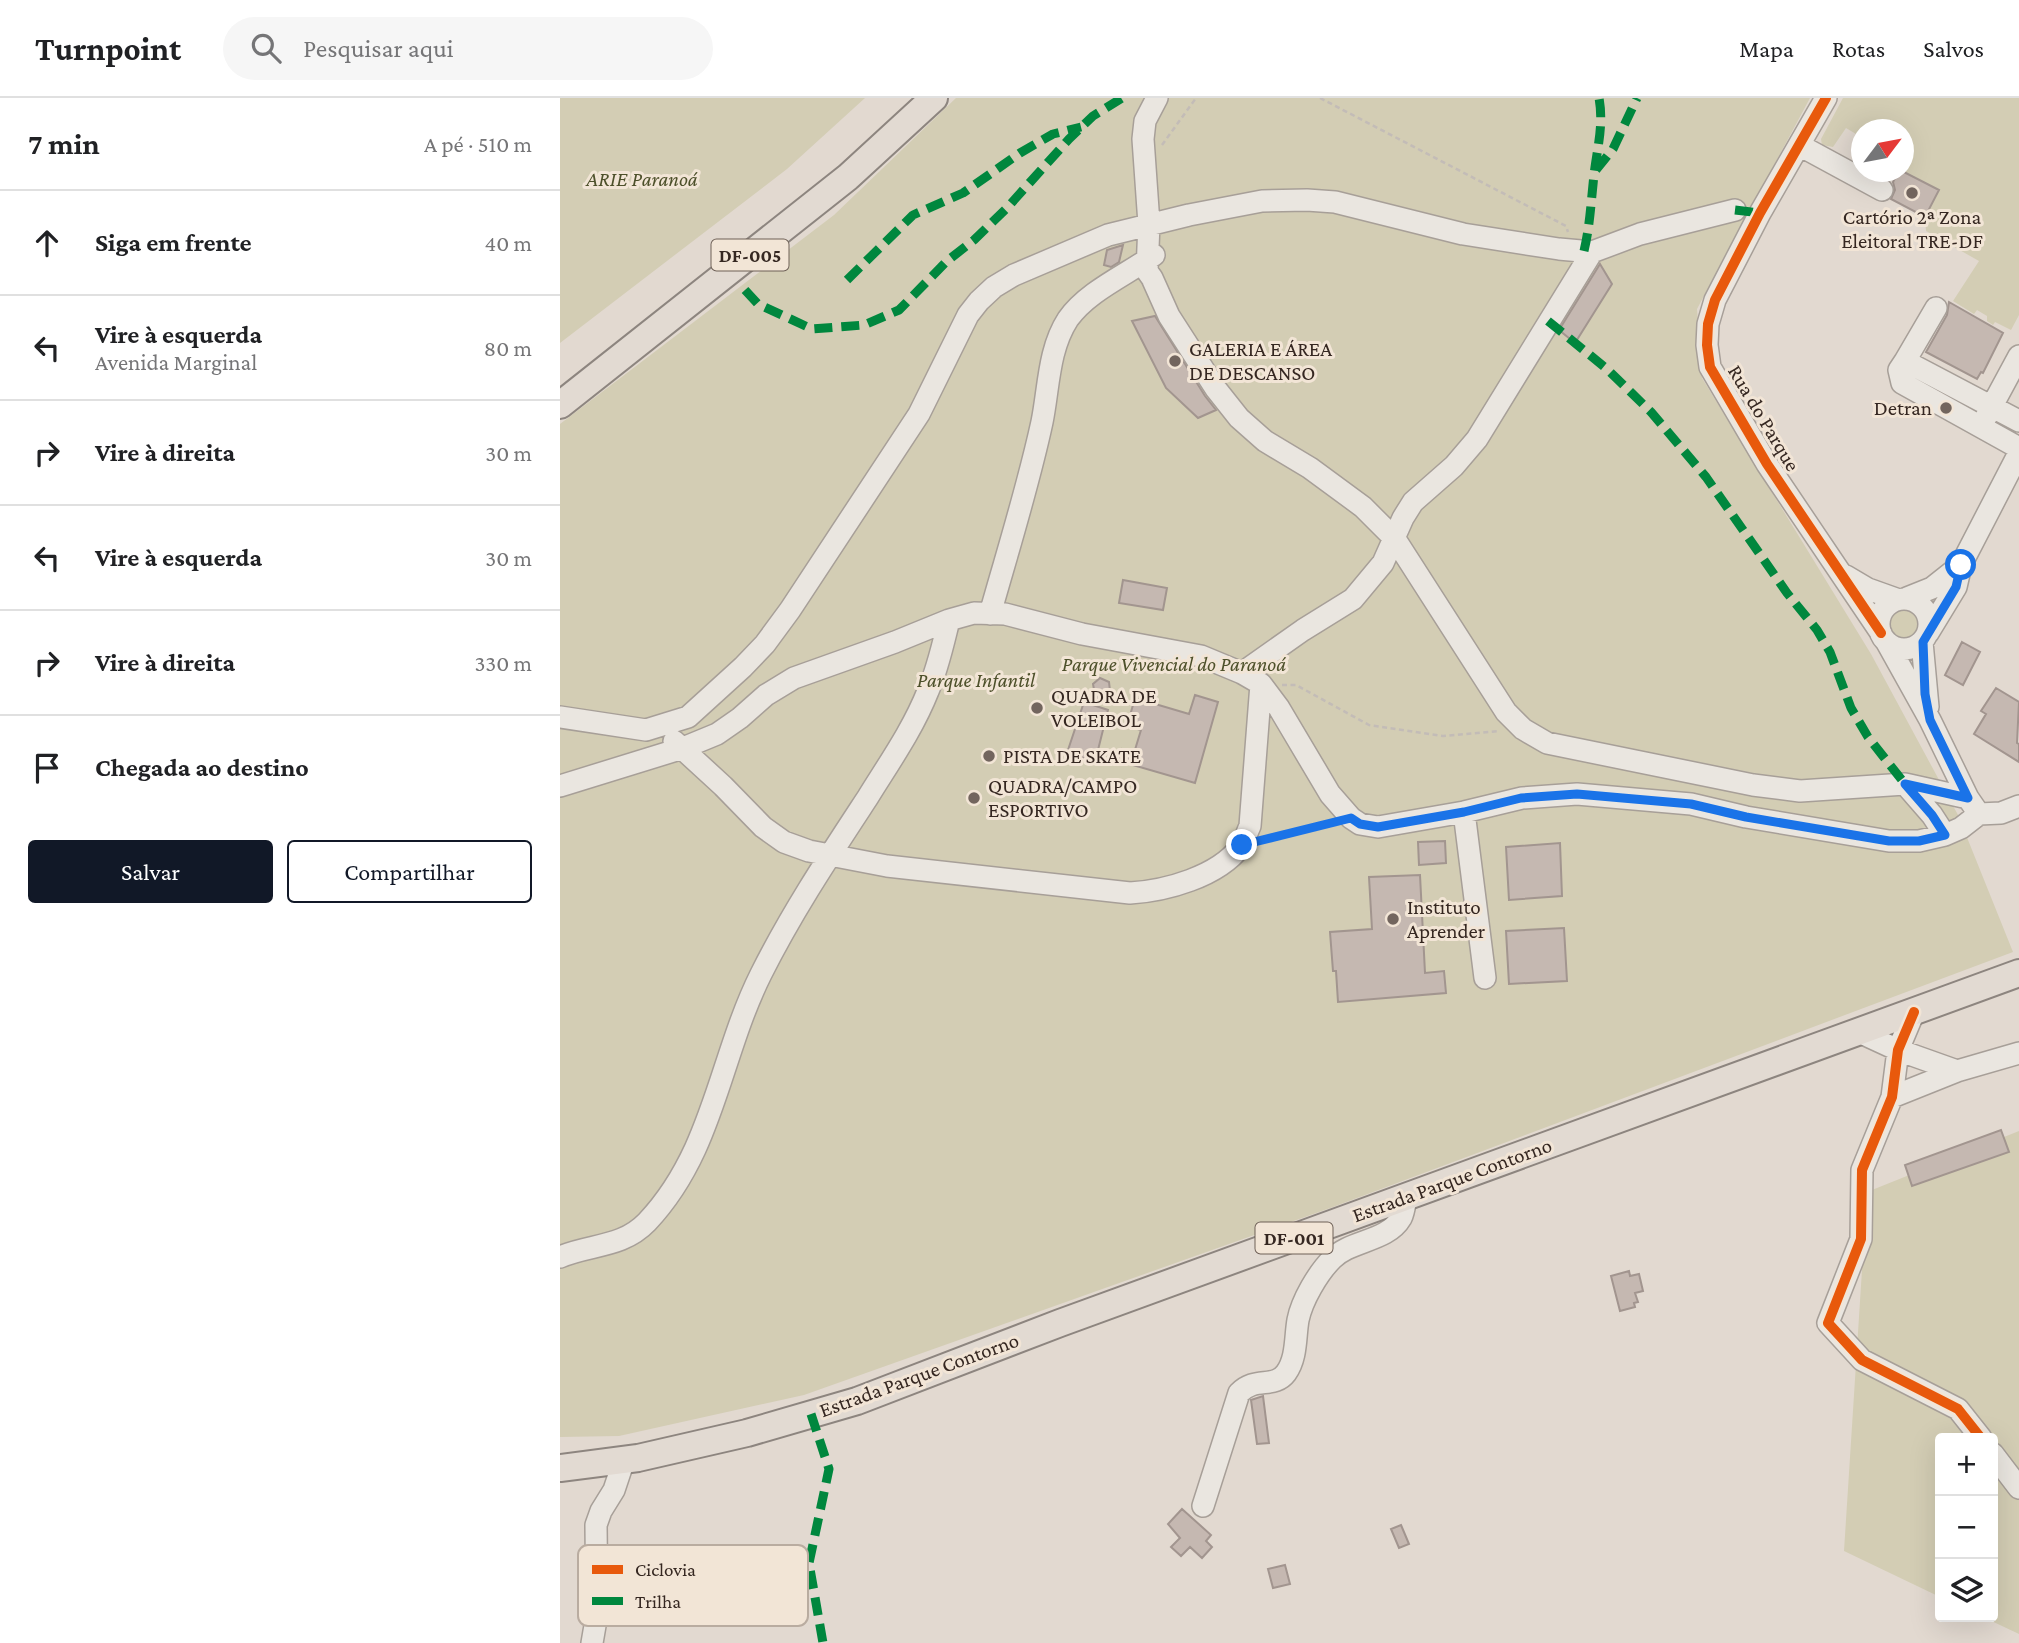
<!DOCTYPE html>
<html lang="pt">
<head>
<meta charset="utf-8">
<style>
	:root { --surface:#fff; --page:#f6f6f6; --text:#202124; --muted:#757577; --line:#e0e0e0; --accent:#111827 }
	body { margin:0; font-family:"Crimson Pro",serif; background:var(--page); color:var(--text) }
	.controls { position:absolute; right:21px; bottom:21px; display:grid; overflow:hidden; border-radius:7px; box-shadow:0 7px 28px #0002 }
	.controls button { width:63px; height:63px; display:grid; place-items:center; padding:0; border:0; border-bottom:2px solid var(--line); background:var(--surface); color:var(--text); font:35px sans-serif }
	.compass { position:absolute; left:1291px; top:21px; width:63px; height:63px; border-radius:50%; background:var(--surface); box-shadow:0 7px 28px #0002; rotate:58deg }
	.stop { position:absolute; width:21px; height:21px; margin:-16px; border:5px solid #1a73e8; border-radius:50%; background:#fff }
	.stop.end { background:#1a73e8; border-color:#fff; box-shadow:0 2px 7px #0008 }
	.list { margin:0; padding:0; list-style:none }
	h2 { display:flex; justify-content:space-between; align-items:center; height:91px; margin:0; padding:0 28px; font-size:30px }
	h2 small { font-size:23px; font-weight:400; color:var(--muted) }
	.list li { display:grid; grid-template-columns:46px 1fr auto; gap:21px; align-items:center; box-sizing:border-box; height:105px; padding:0 28px; border-top:2px solid var(--line) }
	.list b { display:block; font-size:26px; white-space:nowrap }
	.list p { margin:0; font-size:23px; white-space:nowrap; color:var(--muted) }
	.list em { font-size:23px; font-style:normal; color:var(--muted) }
	.actions { display:flex; gap:14px; padding:21px 28px }
	.actions a { flex:1; padding:16px 0; border:2px solid var(--accent); border-radius:7px; text-align:center; font-size:24px; color:var(--accent) }
	.actions .main { background:var(--accent); color:#fff }
	.icon { flex:none; width:38px; height:38px; fill:none; stroke:currentColor; stroke-width:2; stroke-linecap:round; stroke-linejoin:round }
	.map { position:relative; flex:none; width:1459px; height:1545px; overflow:hidden }
	header { display:flex; align-items:center; gap:42px; box-sizing:border-box; height:98px; padding:0 35px; background:var(--surface); border-bottom:2px solid var(--line) }
	header strong { font-size:33px }
	nav { display:flex; gap:38px; margin-inline-start:auto; font-size:24px }
	.search { width:490px; height:63px; background:var(--page); display:flex; align-items:center; gap:18px; box-sizing:border-box; padding:0 24px; border-radius:38px; color:var(--muted); font-size:26px }
	main { display:flex }
	aside { flex:1; background:var(--surface) }
	.map>svg:first-child { display:block }
	.green { fill:#d3cdb4 }
	.building { fill:#c5b8b1; stroke:#a2958f; stroke-width:2 }
	.lines { fill:none; stroke-linecap:round; stroke-linejoin:round }
	.minor-casing { stroke:#a79f98; stroke-width:24 }
	.major-casing { stroke:#8d857f; stroke-width:30 }
	.path { stroke:#c3bcb7; stroke-width:2.5; stroke-dasharray:5 3.5; stroke-linecap:butt }
	.minor { stroke:#eae6e0; stroke-width:21 }
	.major { stroke:#e2dad2; stroke-width:26 }
	.quiet { stroke:#00873e; stroke-width:9; stroke-dasharray:18 9; stroke-linecap:butt }
	.cycleway-casing { stroke:#f2e5d6; stroke-width:15 }
	.cycleway { stroke:#e8590c; stroke-width:10 }
	.route { stroke:#1a73e8; stroke-width:9 }
	.poi-dot { fill:#72655e; stroke:#f2e5d6; stroke-width:2.5 }
	.labels { text-anchor:middle; stroke-width:6; stroke-linejoin:round; paint-order:stroke }
	.shield { fill:#f2e5d6; stroke:#6e6057; stroke-width:2 }
	.shield-label { font-size:19px; font-weight:bold; fill:#352721 }
	.park-label { font-size:21px; font-style:italic; fill:#4d502a; stroke:#f2e5d6 }
	.poi-label { font-size:21px; fill:#352721; stroke:#f2e5d6; text-anchor:start }
	.street-label { font-size:21px; fill:#352721; stroke:#f2e5d6 }
	.key { fill:#f2e5d6; stroke:#b9aca0; stroke-width:2 }
	.key-label { font-size:19px; fill:#352721 }
</style>
</head>
<body>
<header>
<strong>Turnpoint</strong>
<div class="search"><svg class="icon" aria-label="search" viewBox="0 0 24 24"><circle cx="10" cy="10" r="6"/><path d="M15 15l6 6"/></svg>Pesquisar aqui</div>
<nav><a>Mapa</a><a>Rotas</a><a>Salvos</a></nav>
</header>
<main>
<aside>
<h2>7 min<small>A pé · 510 m</small></h2>
<ul class="list">
<li><svg class="icon" aria-label="ahead" viewBox="0 0 24 24"><path d="M12 20V5M6 11l6-6 6 6"/></svg><div><b>Siga em frente</b></div><em>40 m</em></li>
<li><svg class="icon" aria-label="left" viewBox="0 0 24 24"><path d="M17 20v-9H6M10 6l-5 5 5 5"/></svg><div><b>Vire à esquerda</b><p>Avenida Marginal</p></div><em>80 m</em></li>
<li><svg class="icon" aria-label="right" viewBox="0 0 24 24"><path d="M7 20v-9h11M14 6l5 5-5 5"/></svg><div><b>Vire à direita</b></div><em>30 m</em></li>
<li><svg class="icon" aria-label="left" viewBox="0 0 24 24"><path d="M17 20v-9H6M10 6l-5 5 5 5"/></svg><div><b>Vire à esquerda</b></div><em>30 m</em></li>
<li><svg class="icon" aria-label="right" viewBox="0 0 24 24"><path d="M7 20v-9h11M14 6l5 5-5 5"/></svg><div><b>Vire à direita</b></div><em>330 m</em></li>
<li><svg class="icon" aria-label="arrive" viewBox="0 0 24 24"><path d="M6 21V4h12l-3 4 3 4H6"/></svg><div><b>Chegada ao destino</b></div></li>
</ul>
<div class="actions"><a class="main">Salvar</a><a>Compartilhar</a></div>
</aside>
<div class="map">
<svg width="1459" height="1545" viewBox="0 0 1459 1545">
	<rect width="100%" height="100%" fill="#e2d9d0"/>
	<!-- green -->
	<path class="green" d="M0,0H305L227,71L0,245Z
		M396,0H1250L1137,211L1142,280L1311,556L1398,717L1453,854L773,1109L244,1297L59,1338L0,1339V326L274,117Z
		M1283,0H1459V217L1451,232L1435,224L1433,227L1427,223V218L1417,212L1414,216L1393,203L1419,163L1366,133L1365,119L1379,93L1343,74L1344,32H1302L1301,39L1286,30L1273,49L1262,47L1261,41Z
		M1326 525a17 17 0 1 1 34 0a17 17 0 1 1-34 0Z
		M1459,1033V1536L1423,1519H1433V1340H1380V1499L1284,1453L1307,1094Z"/>
	<!-- building -->
	<path class="building" d="M1338,74H1344L1379,92L1365,119L1331,101L1335,92L1333,84Z
		M563,147L559,164L551,169L544,167L547,152Z
		M1040,166L1052,186L1015,245L999,232Z
		M1389,204L1443,235L1423,275L1421,274L1417,281L1366,254L1387,217Z
		M595,218L645,298L656,312L638,320L606,290L572,223Z
		M563,482L607,490L603,512L559,505Z
		M1402,544L1420,554L1403,587L1385,577Z
		M540,580L549,584L550,593L536,603L533,586Z
		M1436,590L1459,604L1457,645L1459,646V664L1414,636L1426,616L1421,613Z
		M635,597L658,604L635,685L559,663L562,651L574,655L581,632L567,628L575,600L629,616Z
		M524,604L548,612L535,664L507,655Z
		M885,743L886,765L859,767L858,744Z
		M1000,745L1002,798L949,802L946,749Z
		M860,777L865,875L884,873L886,895L778,904L776,873H773L770,834L812,831L809,779Z
		M1004,830L1007,883L949,886L946,833Z
		M1441,1032L1449,1054L1352,1088L1345,1067Z
		M1069,1173L1070,1178L1079,1176L1083,1193L1075,1195L1078,1204L1074,1205L1075,1209L1060,1213L1051,1178Z
		M703,1298L709,1345L697,1346L691,1302Z
		M622,1411L651,1437L646,1443L652,1449L642,1460L630,1449L621,1458L611,1449L620,1440L608,1426Z
		M841,1427L849,1446L839,1450L831,1431Z
		M725,1467L730,1486L713,1490L708,1471Z"/>
	<g class="lines">
		<defs>
			<path id="minor" d="M597,0L585,23L583,41L589,126L587,173L592,180L609,218L656,291L679,320L705,343L750,370L803,409L835,441L946,614L963,631L987,645L1193,687L1240,693L1345,686L1372,717L1385,737
				M1266,0L1200,115L1155,202L1148,226L1147,247L1150,269L1207,366L1321,535
				M1239,47L1322,92
				M1345,263L1376,210
				M1425,321L1459,258
				M1459,323L1345,263L1339,272L1342,285L1459,350
				M1286,478L1308,491L1336,501
				M1347,500L1372,490L1401,467
				M1319 526a25 25 0 1 1 50 0a25 25 0 1 1-50 0Z
				M430,516C448,452 468,389 482,324C489,290 488,252 508,221C528,193 566,177 594,157
				M1368,535L1396,489L1401,467L1459,355
				M1326,543L1370,622L1408,700L1419,716L1441,715L1459,708
				M1362,544L1368,609
				M682,575L743,532L793,501L823,465L843,420L853,404L894,368L917,341L1032,154L1080,136L1175,112
				M0,619L86,632L128,619L183,569L205,546L230,512L359,316L408,217L419,203L434,189L454,177L548,137L629,117L702,103L747,102L775,104L903,136L999,151L1032,154
				M114,643L163,688L203,729L224,744L249,753L327,768L570,795C605,793 658,779 681,748C685,742 687,734 690,728L701,586
				M1345,686L1408,700
				M0,688L123,650L157,636L180,620L206,597L234,580L335,544L389,522L414,515L445,516L522,536L641,558L682,575L701,586L719,610L770,696L791,720L800,726L818,729L904,714L962,700L1017,696L1131,706L1186,719L1329,743H1359L1385,737L1401,730L1419,716
				M904,714L925,880
				M1354,914L1338,952L1332,999L1302,1072L1301,1141L1268,1225L1302,1262L1398,1311L1421,1340
				M1299,934L1338,952L1397,973
				M1332,999L1397,973L1459,955
				M0,1159C30,1146 62,1150 87,1124C154,1053 159,960 201,876C232,814 270,757 308,699C329,665 353,631 368,593C378,570 383,546 389,522
				M1433,1356L1459,1390
				M643,1408L679,1295C695,1278 714,1291 726,1275C737,1260 735,1239 738,1222C742,1202 758,1175 772,1161C790,1142 827,1144 841,1120C844,1114 845,1105 846,1099
				M32,1545L37,1516L36,1427L41,1413L54,1392L64,1362"/>
			<path id="major" d="M0,307L288,79L374,0
				M0,1370L78,1360L187,1335L297,1303L500,1225L1459,875"/>
		</defs>
		<!-- minor casing -->
		<use href="#minor" class="minor-casing"/>
		<!-- major casing -->
		<use href="#major" class="major-casing"/>
		<!-- path -->
		<path class="path" d="M760,0L1006,128L1008,134
			M602,47L636,0
			M722,587H736L809,627L883,638L939,633
			M702,742L770,725"/>
		<!-- minor -->
		<use href="#minor" class="minor"/>
		<!-- major -->
		<use href="#major" class="major"/>
		<!-- quiet -->
		<path class="quiet" d="M1036,72L1053,51L1077,0
			M1175,112L1200,115
			M1024,153C1030,128 1031,103 1034,77C1037,51 1044,27 1039,0
			M287,182L353,117L403,95L460,55L493,36L521,29
			M185,192L198,206L252,231L304,227L339,212L387,163L414,142L446,111L509,41L533,18L562,0
			M988,223L1047,271L1091,314L1146,379L1227,495L1257,532L1270,554L1291,610L1308,639L1345,686
			M251,1316L269,1371L249,1465L263,1545"/>
		<defs>
			<path id="cycleway" d="M1266,0L1200,115L1155,202L1148,226L1147,247L1150,269L1207,366L1321,535
				M1354,914L1338,952L1332,999L1302,1072L1301,1141L1268,1225L1302,1262L1398,1311L1421,1340"/>
		</defs>
		<!-- cycleway casing -->
		<use href="#cycleway" class="cycleway-casing"/>
		<!-- cycleway -->
		<use href="#cycleway" class="cycleway"/>
	</g>
	<g class="lines">
		<!-- route -->
		<path class="route" d="M682,747L791,720L800,726L818,729L904,714L961,700L1017,696L1131,706L1186,719L1329,743H1359L1385,737L1372,717L1345,686L1408,700L1370,622L1365,596L1363,544L1396,489L1401,467"/>
	</g>
	<!-- markers -->
	<g class="poi-dot">
		<circle cx="1352" cy="95" r="7"/>
		<circle cx="615" cy="263" r="7"/>
		<circle cx="1386" cy="310" r="7"/>
		<circle cx="477" cy="610" r="7"/>
		<circle cx="429" cy="658" r="7"/>
		<circle cx="414" cy="700" r="7"/>
		<circle cx="833" cy="821" r="7"/>
	</g>
	<g class="labels">
		<!-- shield labels -->
		<g class="shield">
			<rect x="151.5" y="141.5" width="77" height="31" rx="5"/>
			<rect x="695.5" y="1124.5" width="77" height="31" rx="5"/>
		</g>
		<g class="shield-label">
			<text x="190" y="164">DF-005</text>
			<text x="734" y="1147">DF-001</text>
		</g>
		<!-- park labels -->
		<g class="park-label">
			<text x="82" y="88">ARIE Paranoá</text>
			<text x="614" y="573">Parque Vivencial do Paranoá</text>
			<text x="416" y="589">Parque Infantil</text>
		</g>
		<!-- poi labels -->
		<g class="poi-label">
			<text x="1352" y="126" text-anchor="middle">Cartório 2ª Zona<tspan x="1352" dy="24">Eleitoral TRE-DF</tspan></text>
			<text x="629" y="258">GALERIA E ÁREA<tspan x="629" dy="24">DE DESCANSO</tspan></text>
			<text x="1372" y="317" text-anchor="end">Detran</text>
			<text x="491" y="605">QUADRA DE<tspan x="491" dy="24">VOLEIBOL</tspan></text>
			<text x="443" y="665">PISTA DE SKATE</text>
			<text x="428" y="695">QUADRA/CAMPO<tspan x="428" dy="24">ESPORTIVO</tspan></text>
			<text x="847" y="816">Instituto<tspan x="847" dy="24">Aprender</tspan></text>
		</g>
		<!-- street labels -->
		<g class="street-label">
			<text transform="translate(1204 320) rotate(59)" y="7">Rua do Parque</text>
			<text transform="translate(892 1082) rotate(-20)" y="7">Estrada Parque Contorno</text>
			<text transform="translate(359 1277) rotate(-20)" y="7">Estrada Parque Contorno</text>
		</g>
	</g>
	<!-- legend -->
	<rect x="18" y="1447" width="230" height="81" rx="10" class="key"/>
	<rect x="32" y="1467" width="31" height="9" fill="#e8590c"/>
	<rect x="32" y="1499" width="31" height="8" fill="#00873e"/>
	<g class="key-label">
		<text x="75" y="1478">Ciclovia</text>
		<text x="75" y="1510">Trilha</text>
	</g>
</svg>
<div class="controls">
<button>+</button>
<button>−</button>
<button><svg class="icon" aria-label="layers" viewBox="0 0 24 24"><path d="M12 4l9 5-9 5-9-5zM3 14l9 5 9-5"/></svg></button>
</div>
<svg class="compass" viewBox="-18 -18 36 36"><path d="M0-13l5 13h-10z" fill="#e53935"/><path d="M0 13l5-13h-10z" fill="#757577"/></svg>
<div class="stop" style="left:1401px;top:467px"></div>
<div class="stop end" style="left:682px;top:747px"></div>
</div>
</main>
</body>
</html>
